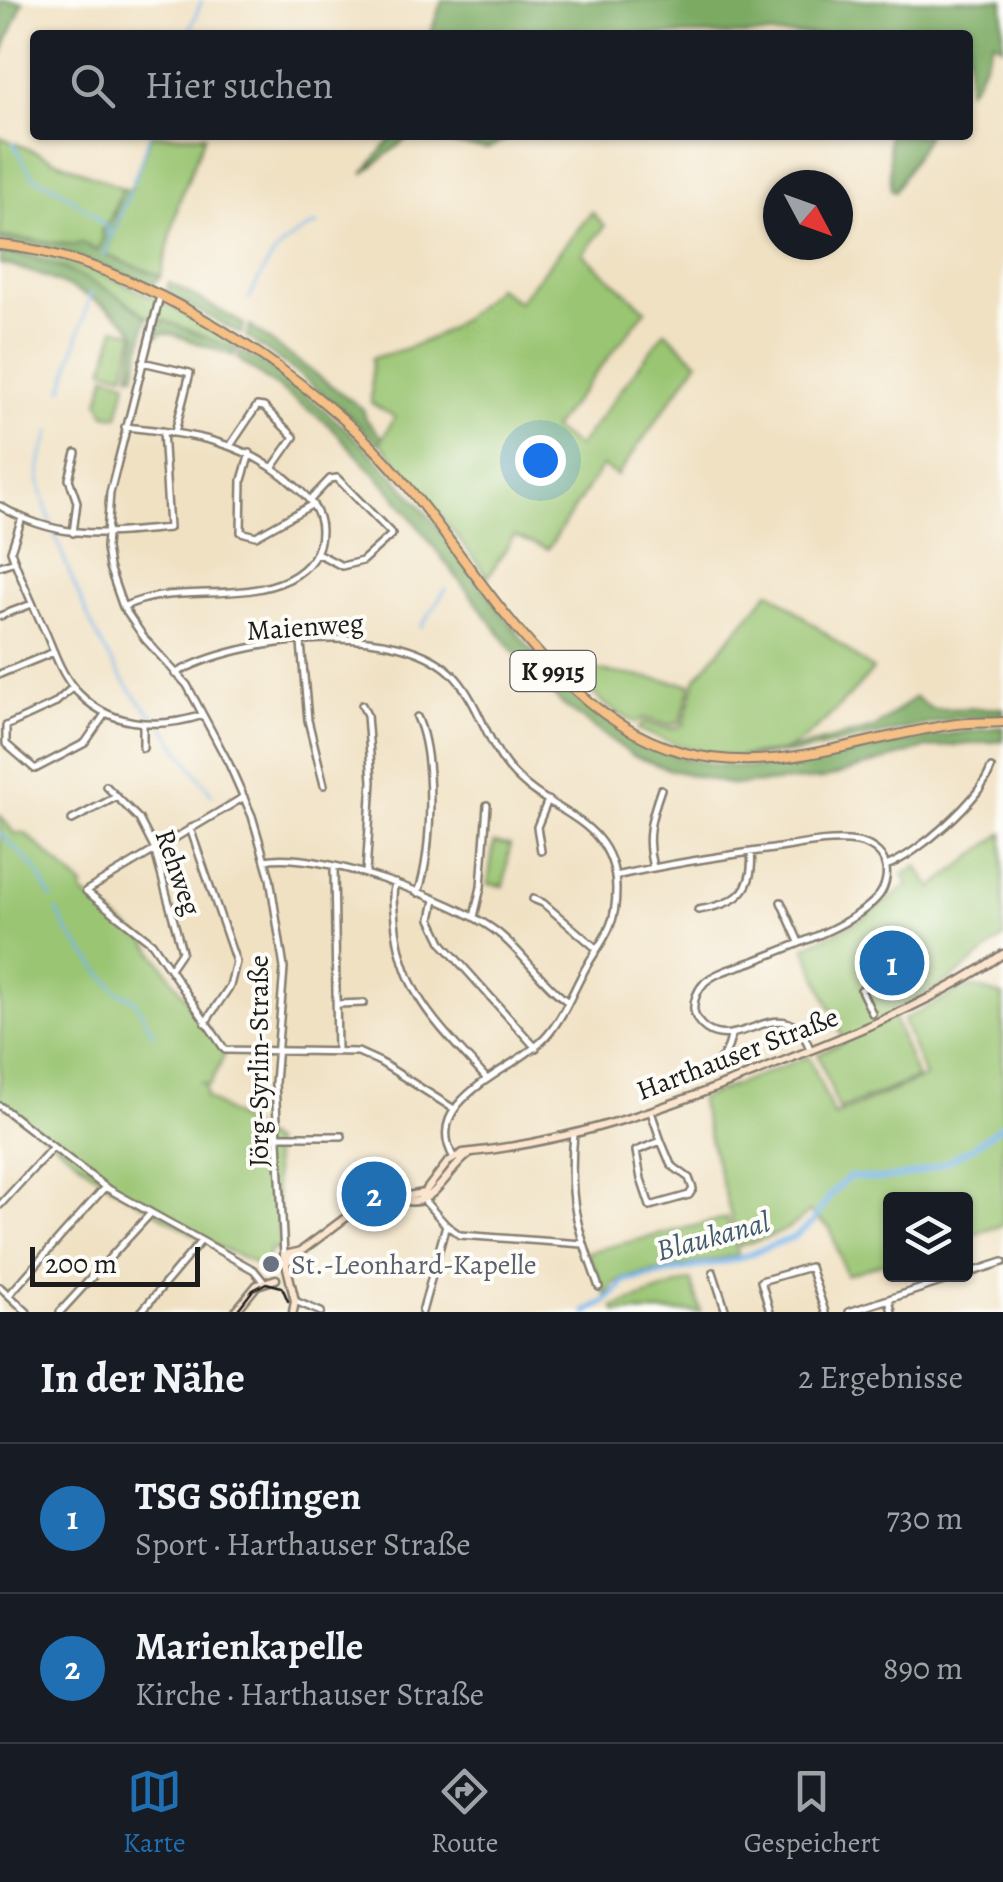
<!DOCTYPE html>
<html lang="de">
<head>
<meta charset="utf-8">
<style>
	:root { --surface:#171b24; --page:#242831; --text:#f1f3f6; --muted:#9ea1a6; --line:#363941; --accent:#1f6fb2 }
	body { margin:0; font-family:Alegreya,serif; background:var(--page); color:var(--text) }
	.controls { position:absolute; right:30px; bottom:30px; display:grid; overflow:hidden; border-radius:10px; box-shadow:0 2px 8px #0004 }
	.controls button { width:90px; height:90px; display:grid; place-items:center; padding:0; border:0; border-bottom:2px solid var(--line); background:var(--surface); color:var(--text); font:50px sans-serif }
	.compass { position:absolute; left:763px; top:170px; width:90px; height:90px; border-radius:50%; background:var(--surface); box-shadow:0 2px 8px #0004; rotate:131deg }
	.scale { position:absolute; left:30px; bottom:25px; width:170px; box-sizing:border-box; padding-left:10px; border:5px solid #1c1c1c; border-top:0; font-size:28px; line-height:35px; white-space:nowrap; color:#1c1c1c; -webkit-text-stroke:8px #fdfcf7; paint-order:stroke }
	.you { position:absolute; left:540px; top:460px; width:35px; height:35px; margin:-25px; border:8px solid #fff; border-radius:50%; background:#1a73e8; box-shadow:0 0 0 15px #1a73e833 }
	.badge { display:grid; place-items:center; width:65px; height:65px; border-radius:50%; background:var(--accent); color:#fff; font-size:32px; font-weight:700 }
	.pin { position:absolute; translate:-50% -50%; border:5px solid #fff; box-shadow:0 2px 10px #0006 }
	.list { margin:0; padding:0; list-style:none }
	h2 { display:flex; justify-content:space-between; align-items:center; height:130px; margin:0; padding:0 40px; font-size:42px }
	h2 small { font-size:32px; font-weight:400; color:var(--muted) }
	.list li { display:grid; grid-template-columns:65px 1fr auto; gap:30px; align-items:center; box-sizing:border-box; height:150px; padding:0 40px; border-top:2px solid var(--line) }
	.list b { display:block; font-size:38px; white-space:nowrap }
	.list p { margin:0; font-size:32px; white-space:nowrap; color:var(--muted) }
	.list em { font-size:32px; font-style:normal; color:var(--muted) }
	.icon { flex:none; width:55px; height:55px; fill:none; stroke:currentColor; stroke-width:2; stroke-linecap:round; stroke-linejoin:round }
	.map { position:relative; flex:none; width:1003px; height:1312px; overflow:hidden }
	.search { position:absolute; background:var(--surface); box-shadow:0 2px 8px #0004; left:30px; right:30px; top:30px; height:110px; display:flex; align-items:center; gap:25px; box-sizing:border-box; padding:0 35px; border-radius:10px; color:var(--muted); font-size:38px }
	.sheet { height:430px; background:var(--surface) }
	nav { display:flex; justify-content:space-around; align-items:center; box-sizing:border-box; height:140px; border-top:2px solid var(--line); background:var(--surface); font-size:28px; color:var(--muted) }
	nav a { display:grid; justify-items:center; gap:5px }
	nav .on { color:var(--accent) }
	.map>svg:first-child { display:block }
	.green { fill:#9ac572; stroke:#5b7047; stroke-width:2.5 }
	.forest { fill:#7baa64; stroke:#4c6340; stroke-width:2.5 }
	.lines { fill:none; stroke-linecap:round; stroke-linejoin:round }
	.stream { stroke:#77b5ea; stroke-width:2.5 }
	.canal { stroke:#77b5ea; stroke-width:6 }
	.street-casing { stroke:#867e70; stroke-width:10 }
	.secondary-casing { stroke:#867e70; stroke-width:11 }
	.primary-casing { stroke:#867e70; stroke-width:12 }
	.street { stroke:#fff; stroke-width:5 }
	.secondary { stroke:#fbe5cf; stroke-width:6 }
	.primary { stroke:#f5bf86; stroke-width:8 }
	.tram { stroke:#1c1c1c; stroke-width:2.5 }
	.worship-dot { fill:#6b7280; stroke:#fdfcf7; stroke-width:4 }
	.labels { text-anchor:middle; stroke-width:8; stroke-linejoin:round; paint-order:stroke }
	.shield { fill:#fdfcf7; stroke:#605f5e; stroke-width:2.5 }
	.shield-label { font-size:25px; font-weight:bold; fill:#1c1c1c }
	.street-label { font-size:28px; fill:#1c1c1c; stroke:#fdfcf7 }
	.worship-label { font-size:28px; fill:#5b616d; stroke:#fdfcf7; text-anchor:start }
	.water-label { font-size:30px; font-style:italic; fill:#40596e; stroke:#fdfcf7 }
</style>
</head>
<body>
<div class="map">
<svg width="1003" height="1312" viewBox="0 0 1003 1312">
	<rect width="100%" height="100%" fill="#fdfcf7"/>
	<filter id="ink" filterUnits="userSpaceOnUse"><feTurbulence type="fractalNoise" baseFrequency=".01" numOctaves="2"/><feDisplacementMap in="SourceGraphic" scale="20" xChannelSelector="R" yChannelSelector="G"/><feConvolveMatrix kernelMatrix="1 2 1 2 8 2 1 2 1" color-interpolation-filters="sRGB"/></filter>
	<filter id="wash" filterUnits="userSpaceOnUse"><feTurbulence type="fractalNoise" baseFrequency=".0048" numOctaves="4" result="noise"/><feDisplacementMap in="SourceGraphic" scale="40" xChannelSelector="R" yChannelSelector="G"/><feGaussianBlur stdDeviation="2.25" result="paint"/><feColorMatrix in="noise" values="0 0 0 0 0 0 0 0 0 0 0 0 0 0 0 0 0 1.4 0 .05"/><feComposite in="paint" operator="in"/></filter>
	<g filter="url(#wash)">
		<rect width="100%" height="100%" fill="#f0e1c3"/>
		<!-- green -->
		<path class="green" d="M151,135H205L179,202L161,276L105,255Z
			M0,137L122,188L98,252L89,246L0,237Z
			M592,212L605,226L583,254L646,310L552,429L578,447L665,331L698,362L617,476L602,466L548,549L514,536L488,577L425,495L380,442L395,417L371,403L372,358C430,344 455,330 497,287L518,302Z
			M0,250C85,256 166,302 238,345L237,350L166,321L147,317L128,302L67,269Z
			M115,328L135,333L124,374L104,369Z
			M106,375L127,381L118,416L105,414L99,402Z
			M770,591L873,670C851,694 812,740 781,752C743,766 673,746 638,729L644,722C659,725 670,734 684,724L696,678Z
			M560,665L691,684L681,722L669,725L644,718L636,723L610,708Z
			M0,815L14,833H25L83,886L82,893L146,941L225,1054L210,1085L202,1083L206,1087V1097L272,1143L280,1250L271,1249L264,1268L202,1239L108,1184L0,1101Z
			M1003,833V938L953,978L892,1013L917,1078L839,1110L818,1054L844,1042L805,947L862,919L908,885L903,875L917,866L932,888Z
			M494,843L510,845L504,886L488,884Z
			M969,986L1003,996V1225L966,1237V1200H890V1261L846,1275L830,1228L809,1212C789,1233 767,1238 739,1246L699,1099L809,1056L834,1116L925,1077L903,1020Z
			M727,1218L738,1255L624,1278L613,1284L606,1296L587,1252Z
			M691,1280L701,1312H615L614,1307Z"/>
		<!-- forest -->
		<path class="forest" d="M0,0L23,2L0,59Z
			M442,0H1003V47L994,41L976,81L968,90V35H430Z
			M394,135H514L487,149L409,137L363,174Z
			M888,135H928L894,192L891,190Z
			M122,188L130,191L105,255L161,276L153,285L66,254L0,242V237L66,245L82,243L97,251L103,238L101,231L114,215Z
			M0,250C54,262 105,282 147,317L135,375L129,374L137,335C116,302 38,271 0,264Z
			M169,282L244,324L241,334L174,298L167,290Z
			M166,321L237,350L234,356L169,333H161L150,342L154,329Z
			M250,326L363,409L366,419L382,438L378,444C338,403 293,368 246,337Z
			M241,351C298,383 348,429 393,475C504,590 561,762 748,767C782,767 814,760 846,754C898,744 950,732 1003,727V741L925,748L823,779L732,785L671,770L633,756L562,704L513,651L395,496L328,424L238,359Z
			M915,697L932,709L1003,708V717L951,719L796,753L738,756L781,752L874,728Z"/>
		<g class="lines">
			<!-- stream -->
			<path class="stream" d="M188,35L202,0
				M13,142L33,177L56,187L91,212L106,227L110,238
				M132,185L150,135
				M104,256L130,191
				M249,299C267,261 278,240 318,224
				M63,389L91,293
				M51,523C38,484 33,469 51,431
				M55,535C80,602 106,670 157,720
				M421,627L446,589
				M163,726L212,795
				M0,833L7,839
				M8,841L35,868L52,899
				M57,910L69,934L115,989
				M117,991L134,999L154,1035"/>
			<!-- canal -->
			<path class="canal" d="M586,1312L605,1302L625,1281L737,1259L794,1237L812,1223L832,1193L849,1177C860,1176 870,1180 881,1179C926,1177 970,1153 1003,1124"/>
		</g>
	</g>
	<g filter="url(#ink)">
		<g class="lines">
			<defs>
				<path id="street" d="M160,296L110,493L106,548L109,567L123,607L145,639L187,685L229,764L252,816L270,878L284,968L275,1083L284,1255
					M142,362L190,373L175,432
					M232,443L257,406L264,407L294,437L273,467
					M250,453L242,480L241,532L256,536L313,504
					M310,500L330,479L337,478L392,534L362,561L342,566L317,553
					M0,506C58,541 105,534 169,528L163,431
					M22,518L11,551C20,578 33,605 45,631C53,649 60,671 73,687C106,727 157,730 203,715
					M73,533L77,502L69,479L76,453
					M0,566L15,561
					M123,607C174,582 238,604 289,579C308,569 321,553 321,531C321,511 309,498 295,486C247,441 189,433 125,427
					M0,616L32,604
					M301,643L308,720L324,785
					M0,674L54,652
					M175,674C238,637 403,617 456,678C481,707 488,748 515,775C553,815 615,820 616,889C616,902 615,915 610,926C603,943 591,957 583,973C571,995 562,1020 545,1038C516,1070 419,1099 454,1158
					M73,687L54,704L6,726V744L35,769L85,743L105,714
					M362,705L367,715L372,781L366,873
					M417,717C435,755 433,853 418,893
					M143,723V748
					M106,786L139,819L154,848L182,951L171,967
					M244,797L86,891L152,943L225,1050L358,1052L380,1062L454,1109
					M72,820L116,797
					M190,828L236,962L230,986L205,1023
					M541,851L537,827L548,800
					M265,860C315,849 456,900 497,932C523,952 541,983 568,1002
					M886,866C918,854 980,800 991,768
					M653,867C645,838 651,817 661,789
					M334,868L337,1052
					M615,876C668,864 720,856 773,849C800,845 830,838 857,842C869,844 882,852 885,864C889,876 884,891 876,899C850,927 789,947 754,961C738,967 718,971 705,982C698,989 693,1000 694,1010C695,1018 699,1024 706,1029C741,1053 786,986 810,1049
					M395,883C391,896 394,908 395,921C402,996 439,1025 486,1078
					M533,899L543,903L597,949
					M435,900L431,919L443,944L536,1048
					M781,902L799,942
					M698,910C735,904 755,893 751,852
					M474,917L481,887L487,805
					M338,1004L364,1003
					M872,1013L861,990L878,980L876,975L905,955
					M648,1089C681,1088 728,1072 731,1034
					M0,1106L105,1187L254,1270L263,1281
					M651,1112L661,1141L636,1151L641,1179L650,1206L689,1195L693,1189L689,1178L671,1165L661,1141
					M574,1133C568,1199 576,1226 599,1287
					M277,1136H342
					M421,1197L446,1225L460,1235L583,1244
					M0,1205L52,1148
					M713,1272L726,1312
					M966,1274L1003,1262
					M0,1287L27,1312
					M9,1295L105,1187
					M889,1300L892,1312
					M295,1301L321,1312
					M60,1312L151,1213
					M141,1312L200,1242
					M422,1312L446,1225
					M770,1312L761,1281L810,1267L825,1312
					M849,1312L965,1274"/>
				<path id="secondary" d="M402,1200C434,1210 446,1170 468,1155
					M285,1263L364,1204L424,1193L448,1162L463,1153C578,1142 685,1101 791,1058C865,1028 937,1000 1003,954
					M235,1312L257,1285L276,1279
					M293,1312L295,1301L284,1255L302,1251"/>
				<path id="primary" d="M0,245C132,256 315,376 399,476C477,568 559,720 682,752C775,777 859,738 950,725C967,722 986,723 1003,722"/>
			</defs>
			<!-- street casing -->
			<use href="#street" class="street-casing"/>
			<!-- secondary casing -->
			<use href="#secondary" class="secondary-casing"/>
			<!-- primary casing -->
			<use href="#primary" class="primary-casing"/>
			<!-- street -->
			<use href="#street" class="street"/>
			<!-- secondary -->
			<use href="#secondary" class="secondary"/>
			<!-- primary -->
			<use href="#primary" class="primary"/>
			<!-- tram -->
			<path class="tram" d="M236,1312L253,1290L266,1283L282,1287L288,1301"/>
		</g>
	</g>
	<!-- markers -->
	<circle class="worship-dot" cx="271" cy="1264" r="10"/>
	<g class="labels">
		<!-- shield labels -->
		<rect class="shield" x="510.5" y="651" width="85" height="40" rx="8"/>
		<g class="shield-label">
			<text x="553" y="680">K 9915</text>
		</g>
		<!-- street labels -->
		<g class="street-label">
			<text transform="translate(305 626) rotate(-4)" y="10">Maienweg</text>
			<text transform="translate(179 872) rotate(71)" y="10">Rehweg</text>
			<text transform="translate(737 1053) rotate(-21)" y="10">Harthauser Straße</text>
			<text transform="translate(258 1061) rotate(-90)" y="10">Jörg-Syrlin-Straße</text>
		</g>
		<!-- worship labels -->
		<g class="worship-label">
			<text x="291" y="1274">St.-Leonhard-Kapelle</text>
		</g>
		<!-- water labels -->
		<g class="water-label">
			<text transform="translate(713 1236) rotate(-15)" y="10">Blaukanal</text>
		</g>
	</g>
</svg>
<div class="controls">
<button><svg class="icon" aria-label="layers" viewBox="0 0 24 24"><path d="M12 4l9 5-9 5-9-5zM3 14l9 5 9-5"/></svg></button>
</div>
<svg class="compass" viewBox="-18 -18 36 36"><path d="M0-13l5 13h-10z" fill="#e53935"/><path d="M0 13l5-13h-10z" fill="#9ea1a6"/></svg>
<div class="scale">200 m</div>
<div class="you"></div>
<div class="pin badge" style="left:892px;top:963px">1</div>
<div class="pin badge" style="left:374px;top:1194px">2</div>
<div class="search"><svg class="icon" aria-label="search" viewBox="0 0 24 24"><circle cx="10" cy="10" r="6"/><path d="M15 15l6 6"/></svg>Hier suchen</div>
</div>
<section class="sheet">
<h2>In der Nähe<small>2 Ergebnisse</small></h2>
<ul class="list">
<li><span class="badge">1</span><div><b>TSG Söflingen</b><p>Sport · Harthauser Straße</p></div><em>730 m</em></li>
<li><span class="badge">2</span><div><b>Marienkapelle</b><p>Kirche · Harthauser Straße</p></div><em>890 m</em></li>
</ul>
</section>
<nav>
<a class="on"><svg class="icon" aria-label="map" viewBox="0 0 24 24"><path d="M3 6l6-2 6 2 6-2v14l-6 2-6-2-6 2zM9 4v14M15 6v14"/></svg>Karte</a>
<a><svg class="icon" aria-label="directions" viewBox="0 0 24 24"><path d="M12 3l9 9-9 9-9-9zM9 14v-3h6M13 9l2 2-2 2"/></svg>Route</a>
<a><svg class="icon" aria-label="saved" viewBox="0 0 24 24"><path d="M7 4h10v16l-5-4-5 4z"/></svg>Gespeichert</a>
</nav>
</body>
</html>
